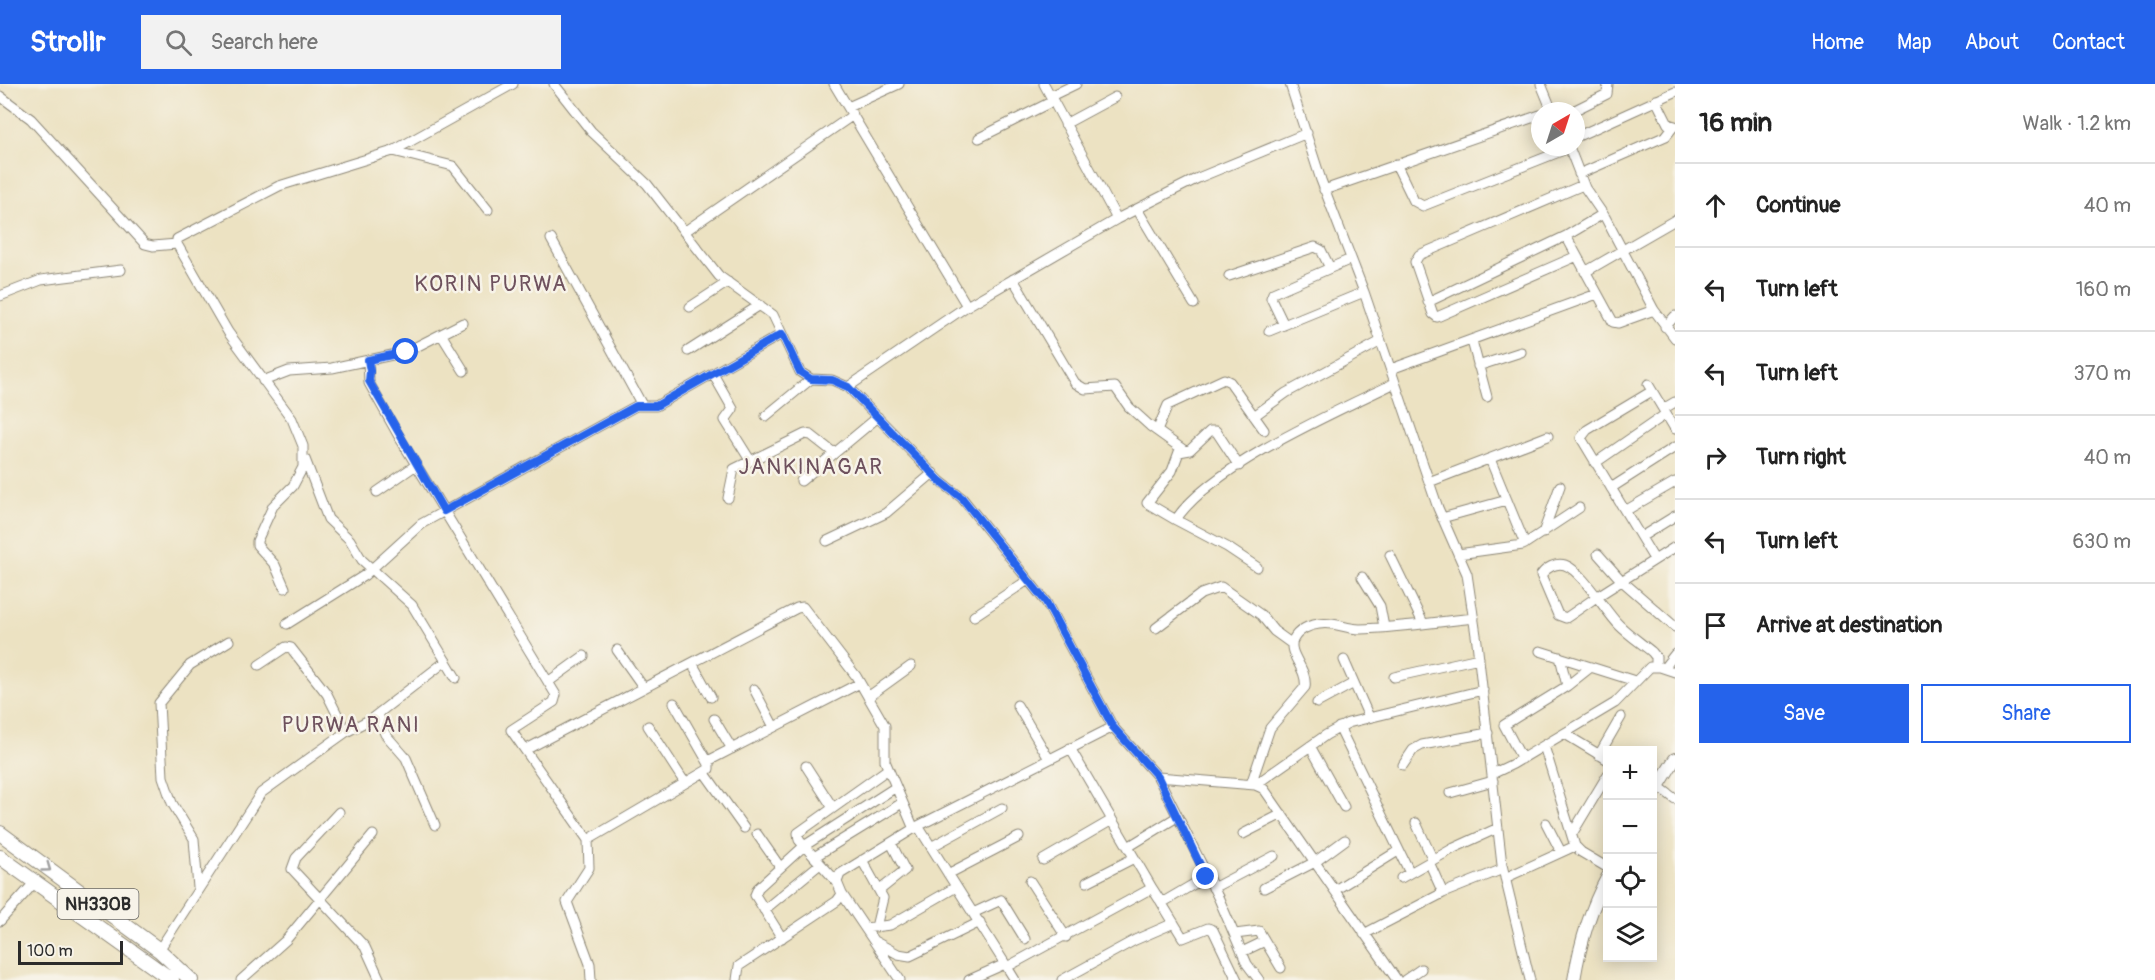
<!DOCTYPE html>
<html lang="en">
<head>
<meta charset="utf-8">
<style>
	:root { --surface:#fff; --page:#f2f2f2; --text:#222; --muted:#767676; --line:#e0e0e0; --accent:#2563eb }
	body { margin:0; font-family:Pangolin,sans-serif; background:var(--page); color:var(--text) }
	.controls { position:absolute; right:18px; bottom:18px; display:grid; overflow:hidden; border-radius:0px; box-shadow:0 3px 15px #0003 }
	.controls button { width:54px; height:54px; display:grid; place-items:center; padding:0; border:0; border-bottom:2px solid var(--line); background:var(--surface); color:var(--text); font:30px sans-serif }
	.compass { position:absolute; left:1531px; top:18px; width:54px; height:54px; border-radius:50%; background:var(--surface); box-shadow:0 3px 15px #0003; rotate:39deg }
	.scale { position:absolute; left:18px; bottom:15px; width:105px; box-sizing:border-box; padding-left:6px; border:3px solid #2b2b2b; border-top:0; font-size:16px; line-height:21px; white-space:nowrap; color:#2b2b2b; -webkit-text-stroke:4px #f7f3e8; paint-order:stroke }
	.stop { position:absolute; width:18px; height:18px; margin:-14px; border:4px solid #2563eb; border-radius:50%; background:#fff }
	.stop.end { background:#2563eb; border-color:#fff; box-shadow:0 2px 6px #0008 }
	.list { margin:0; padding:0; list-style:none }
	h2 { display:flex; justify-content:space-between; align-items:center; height:78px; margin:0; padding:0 24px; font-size:26px }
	h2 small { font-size:20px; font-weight:400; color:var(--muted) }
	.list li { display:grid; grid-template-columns:39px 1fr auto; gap:18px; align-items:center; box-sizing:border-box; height:84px; padding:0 24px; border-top:2px solid var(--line) }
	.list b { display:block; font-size:22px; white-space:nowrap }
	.list em { font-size:20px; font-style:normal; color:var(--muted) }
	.actions { display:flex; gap:12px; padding:18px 24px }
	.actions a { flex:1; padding:14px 0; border:2px solid var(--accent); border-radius:0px; text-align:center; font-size:21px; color:var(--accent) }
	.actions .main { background:var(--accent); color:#fff }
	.icon { flex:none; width:33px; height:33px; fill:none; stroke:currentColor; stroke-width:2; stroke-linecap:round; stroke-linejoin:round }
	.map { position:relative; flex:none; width:1675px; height:896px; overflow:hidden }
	header { display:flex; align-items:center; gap:36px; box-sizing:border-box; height:84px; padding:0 30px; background:var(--accent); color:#fff }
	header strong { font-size:28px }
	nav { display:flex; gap:33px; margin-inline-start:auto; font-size:21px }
	.search { width:420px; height:54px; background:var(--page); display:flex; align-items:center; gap:15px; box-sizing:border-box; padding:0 21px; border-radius:0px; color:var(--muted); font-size:22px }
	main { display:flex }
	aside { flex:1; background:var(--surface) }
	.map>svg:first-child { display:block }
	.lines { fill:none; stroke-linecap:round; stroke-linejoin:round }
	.minor-casing { stroke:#8c8676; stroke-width:11 }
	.major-casing { stroke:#8c8676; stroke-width:14 }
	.highway-casing { stroke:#8c8676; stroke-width:16 }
	.minor { stroke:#fff; stroke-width:9 }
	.major { stroke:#fff; stroke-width:12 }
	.highway { stroke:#fff; stroke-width:14 }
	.oneway { stroke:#a0a0a0 }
	.route { stroke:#2563eb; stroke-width:8 }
	.labels { text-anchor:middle; stroke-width:5; stroke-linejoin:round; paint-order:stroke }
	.shield { fill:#f7f3e8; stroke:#686764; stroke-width:1.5 }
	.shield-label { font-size:18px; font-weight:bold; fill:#2b2b2b }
	.quarter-label { font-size:22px; letter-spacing:1.5px; fill:#6e515d; stroke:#f7f3e8 }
</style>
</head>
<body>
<header>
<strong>Strollr</strong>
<div class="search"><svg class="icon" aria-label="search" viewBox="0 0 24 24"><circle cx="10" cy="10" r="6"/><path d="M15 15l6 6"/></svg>Search here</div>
<nav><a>Home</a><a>Map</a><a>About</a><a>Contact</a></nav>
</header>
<main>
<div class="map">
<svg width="1675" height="896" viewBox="0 0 1675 896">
	<rect width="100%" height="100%" fill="#f7f3e8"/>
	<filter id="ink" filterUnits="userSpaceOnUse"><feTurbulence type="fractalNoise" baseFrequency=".0167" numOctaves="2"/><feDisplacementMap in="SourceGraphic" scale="12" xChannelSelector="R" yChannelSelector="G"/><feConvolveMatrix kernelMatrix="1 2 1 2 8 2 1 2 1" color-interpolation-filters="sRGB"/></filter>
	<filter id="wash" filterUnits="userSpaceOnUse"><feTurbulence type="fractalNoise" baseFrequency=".008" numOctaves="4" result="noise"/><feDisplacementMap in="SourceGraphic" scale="24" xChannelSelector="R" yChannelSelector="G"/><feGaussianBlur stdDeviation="1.35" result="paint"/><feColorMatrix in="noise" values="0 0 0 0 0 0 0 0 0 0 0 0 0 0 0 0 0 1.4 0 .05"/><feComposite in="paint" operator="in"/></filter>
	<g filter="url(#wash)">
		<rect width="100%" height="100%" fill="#ece2c2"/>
	</g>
	<g filter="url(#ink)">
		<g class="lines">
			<defs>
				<path id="minor" d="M554,0L591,47L647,100L719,192L773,231L800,288L811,295L832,296L848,303L967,222L1117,135L1198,94L1307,49
					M834,0L967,222
					M1044,0L1117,135
					M1290,0L1321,96L1364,208L1438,424L1467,490L1477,558L1502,781L1530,896
					M1541,0L1552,27
					M0,12L31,35L145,160L153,162L177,160
					M1051,12L1076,0
					M1656,16L1668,40L1675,42
					M848,23L899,0
					M1573,27L1607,10L1608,0
					M1065,40L1115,13
					M1576,53L1675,8
					M979,54L1053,17
					M1569,63L1585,104L1605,133L1654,226L1675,254
					M393,67L453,82L488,126
					M1396,80L1414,117L1423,122L1569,64
					M1579,90L1666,52L1673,43
					M1324,106L1540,31
					M1137,125L1194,220
					M684,148L853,31
					M1566,152L1613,238L1618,239L1654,226
					M551,155L642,321
					M1577,172L1437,233L1433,230L1415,178L1419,171L1583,101
					M1585,188L1675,136
					M1229,192L1315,163L1321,166L1330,184
					M1013,195L1075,299L1085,305L1115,303L1129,323L1150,342L1185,367
					M0,212L41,196L121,186
					M1428,218L1566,152L1603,130
					M690,223L728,198
					M1284,241L1271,214L1273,209L1351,175
					M1665,243L1675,232
					M1269,247L1364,208
					M441,250L464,287
					M1472,257L1487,313
					M688,267L760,221
					M368,276L369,299L401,356L556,611L554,618L511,646L588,756L589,784L567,818L590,880L591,896
					M1478,282L1521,268
					M1391,285L1597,210
					M713,290L733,325L725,336L750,376
					M263,297L289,287L332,284L406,268L463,239
					M1648,300L1675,345
					M848,303L940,397L962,414L1046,518L1113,643
					M1652,307L1587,346L1581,354L1654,475
					M1663,325L1675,318
					M766,332L811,295
					M1254,332L1286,309L1381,257
					M1157,347L1168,321L1224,295L1230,298L1264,346
					M305,375L328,435L350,456L362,476L412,521L456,594
					M1490,375L1525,460
					M1595,379L1666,330
					M801,397L878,333
					M1429,398L1548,352
					M1611,404L1675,363
					M377,408L416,381
					M728,414L734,385L805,350L811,351L834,369
					M1625,427L1675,398
					M1442,434L1507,416
					M1176,436L1147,419L1172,387L1179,368L1190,366L1210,347H1216L1239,382
					M1543,449L1560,402
					M1641,453L1675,432
					M827,457L886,429L933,389
					M1458,470L1523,461L1579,424
					M1598,470L1621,496L1675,543
					M1390,471L1423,539
					M1257,483L1227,463L1176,436L1177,434C1214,381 1335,328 1395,299
					M1362,493L1380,522L1384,543
					M285,504L275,481L257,461V457L273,422L293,402L303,383V362L292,335L228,248L177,160V155L279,102L393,67L513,0
					M974,532L1028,496
					M287,540L365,491L421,440L636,322H656L782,250
					M1156,544L1201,510L1221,503L1261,531L1274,547L1292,560
					M617,566L644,604
					M1540,567L1635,597
					M1560,573L1567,602
					M1344,576L1369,633
					M692,579L711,613
					M259,581L286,563L291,564L327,610L346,648
					M1656,582V573L1652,568C1641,559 1629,551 1619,541C1605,527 1582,487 1565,481C1556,478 1546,484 1541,491L1558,531L1566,534C1578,526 1589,518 1601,510L1675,463
					M1664,584L1675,570
					M1394,593L1479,574
					M548,598L584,572
					M754,605L774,643
					M868,613L911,582
					M1317,619L1354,599
					M1017,621L1049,675
					M378,630L385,650L406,674L435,741
					M714,635L732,665
					M648,642L685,699
					M1339,643L1410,789
					M1565,650L1608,676
					M1310,662L1344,723
					M1544,662L1575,762L1581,768L1608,784
					M1070,664L1152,804
					M525,666L797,524L803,523L856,592L885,642V677L914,745
					M1599,671L1621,633
					M1522,675L1504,641L1567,602L1591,583
					M708,677L860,599
					M1403,681L1413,666L1422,661L1488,649
					M806,682L833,724
					M704,688L744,744
					M1492,690L1513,680L1615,619L1650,583H1660L1675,588
					M1158,693L1219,815L1247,880L1259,896
					M1251,700L1270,644L1305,603C1308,585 1287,570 1293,556C1298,546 1309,541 1319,540C1334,537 1345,545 1360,545C1398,544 1436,538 1474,534
					M1255,701L1326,651L1348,639L1483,606
					M1658,702L1675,715
					M1450,709L1493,697
					M339,728L296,774L292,785L365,863L380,896
					M1416,739L1433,776
					M1546,739L1561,768
					M918,742L1113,643L1158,693L1255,701L1264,705L1397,896
					M757,750L780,783
					M1243,750L1282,730
					M1572,750L1608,690
					M588,756L709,685V680L674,619
					M931,763L1002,724
					M1128,763L1177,733
					M814,773L902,719
					M862,776L883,814L876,843
					M1043,776L1112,736
					M1429,778L1443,809
					M948,790L1019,753
					M1401,794L1454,764L1498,744
					M1505,794L1575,762
					M1030,797L1066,853
					M837,798L799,756L798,749L888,685
					M1087,798L1134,774
					M198,804L194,755L172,719L163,693L159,619L190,581L229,557
					M1213,804L1274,772
					M1264,804L1315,778L1345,756
					M880,806L905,786L891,759
					M1335,806L1398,767
					M842,810L900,896
					M1161,818L1183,854L1208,844L1213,846L1237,896
					M764,826L820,780
					M973,829L1001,816L1025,855
					M0,837L34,799
					M865,844L890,841L956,803
					M1235,850L1259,847L1281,884
					M1364,850L1443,809L1503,785
					M782,854L755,811L758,804L804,762L896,703
					M874,857L898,870L910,872L980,838
					M159,866L261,709L346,648L371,635L446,577
					M1242,868L1265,857
					M1007,883L1015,896
					M241,896L286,856L373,751
					M737,896L739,882L837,817L842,810L837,798L840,790L918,742L1007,883L1152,804L1159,815L1165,817L1206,793
					M969,896L1005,880
					M1062,896L1135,856L1174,839
					M1405,896L1421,885"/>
				<path id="major" d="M1652,712L1675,675
					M1574,896C1580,859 1590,825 1608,792"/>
				<path id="highway" d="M0,749L159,866L191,896
					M0,773L172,896"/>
			</defs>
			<!-- minor casing -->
			<use href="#minor" class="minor-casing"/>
			<!-- major casing -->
			<use href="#major" class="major-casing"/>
			<!-- highway casing -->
			<use href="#highway" class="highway-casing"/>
			<!-- minor -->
			<use href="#minor" class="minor"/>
			<!-- major -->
			<use href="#major" class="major"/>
			<!-- highway -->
			<use href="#highway" class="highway"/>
		</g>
		<!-- one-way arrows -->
		<defs><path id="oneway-chevron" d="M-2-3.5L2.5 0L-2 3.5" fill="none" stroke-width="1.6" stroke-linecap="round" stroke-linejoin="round" transform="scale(1.5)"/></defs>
		<use class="oneway" href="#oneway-chevron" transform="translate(47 784) rotate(36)"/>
	</g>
	<g class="lines" filter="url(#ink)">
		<!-- route -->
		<path class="route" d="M406,268L368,276L370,287L369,297L444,427L636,322H656L782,250L800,288L811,295L832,296L848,303L940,397L962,414L1046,518L1113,643L1158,693L1206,793"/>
	</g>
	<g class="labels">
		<!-- shield labels -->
		<rect class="shield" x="57.5" y="805" width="81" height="30" rx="4.5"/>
		<g class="shield-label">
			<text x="98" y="826">NH330B</text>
		</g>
		<!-- quarter labels -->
		<g class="quarter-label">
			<text x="491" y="207">KORIN PURWA</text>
			<text x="811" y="390">JANKINAGAR</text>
			<text x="351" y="648">PURWA RANI</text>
		</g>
	</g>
</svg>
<div class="controls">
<button>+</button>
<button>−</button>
<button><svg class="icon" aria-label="locate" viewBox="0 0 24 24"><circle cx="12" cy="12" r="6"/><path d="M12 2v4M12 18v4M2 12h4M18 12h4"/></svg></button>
<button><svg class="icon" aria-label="layers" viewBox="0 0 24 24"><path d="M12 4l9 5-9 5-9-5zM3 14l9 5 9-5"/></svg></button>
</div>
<svg class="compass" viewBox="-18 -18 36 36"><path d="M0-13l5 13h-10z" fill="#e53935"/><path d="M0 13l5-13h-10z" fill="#767676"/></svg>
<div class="scale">100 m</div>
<div class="stop" style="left:406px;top:268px"></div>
<div class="stop end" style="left:1206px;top:793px"></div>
</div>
<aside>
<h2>16 min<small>Walk · 1.2 km</small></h2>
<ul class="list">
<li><svg class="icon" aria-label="ahead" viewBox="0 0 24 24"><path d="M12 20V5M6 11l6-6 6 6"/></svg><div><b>Continue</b></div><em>40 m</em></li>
<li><svg class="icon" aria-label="left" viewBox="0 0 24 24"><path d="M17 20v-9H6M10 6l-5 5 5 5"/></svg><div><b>Turn left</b></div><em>160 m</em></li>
<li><svg class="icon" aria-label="left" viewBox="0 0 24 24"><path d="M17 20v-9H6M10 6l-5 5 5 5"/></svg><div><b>Turn left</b></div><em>370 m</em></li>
<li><svg class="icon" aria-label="right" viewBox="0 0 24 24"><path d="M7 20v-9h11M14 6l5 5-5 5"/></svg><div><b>Turn right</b></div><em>40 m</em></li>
<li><svg class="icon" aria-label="left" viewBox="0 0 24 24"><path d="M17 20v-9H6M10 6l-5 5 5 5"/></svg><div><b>Turn left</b></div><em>630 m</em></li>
<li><svg class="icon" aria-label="arrive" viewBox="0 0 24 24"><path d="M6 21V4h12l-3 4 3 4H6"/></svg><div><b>Arrive at destination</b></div></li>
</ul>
<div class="actions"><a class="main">Save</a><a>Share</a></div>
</aside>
</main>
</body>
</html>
